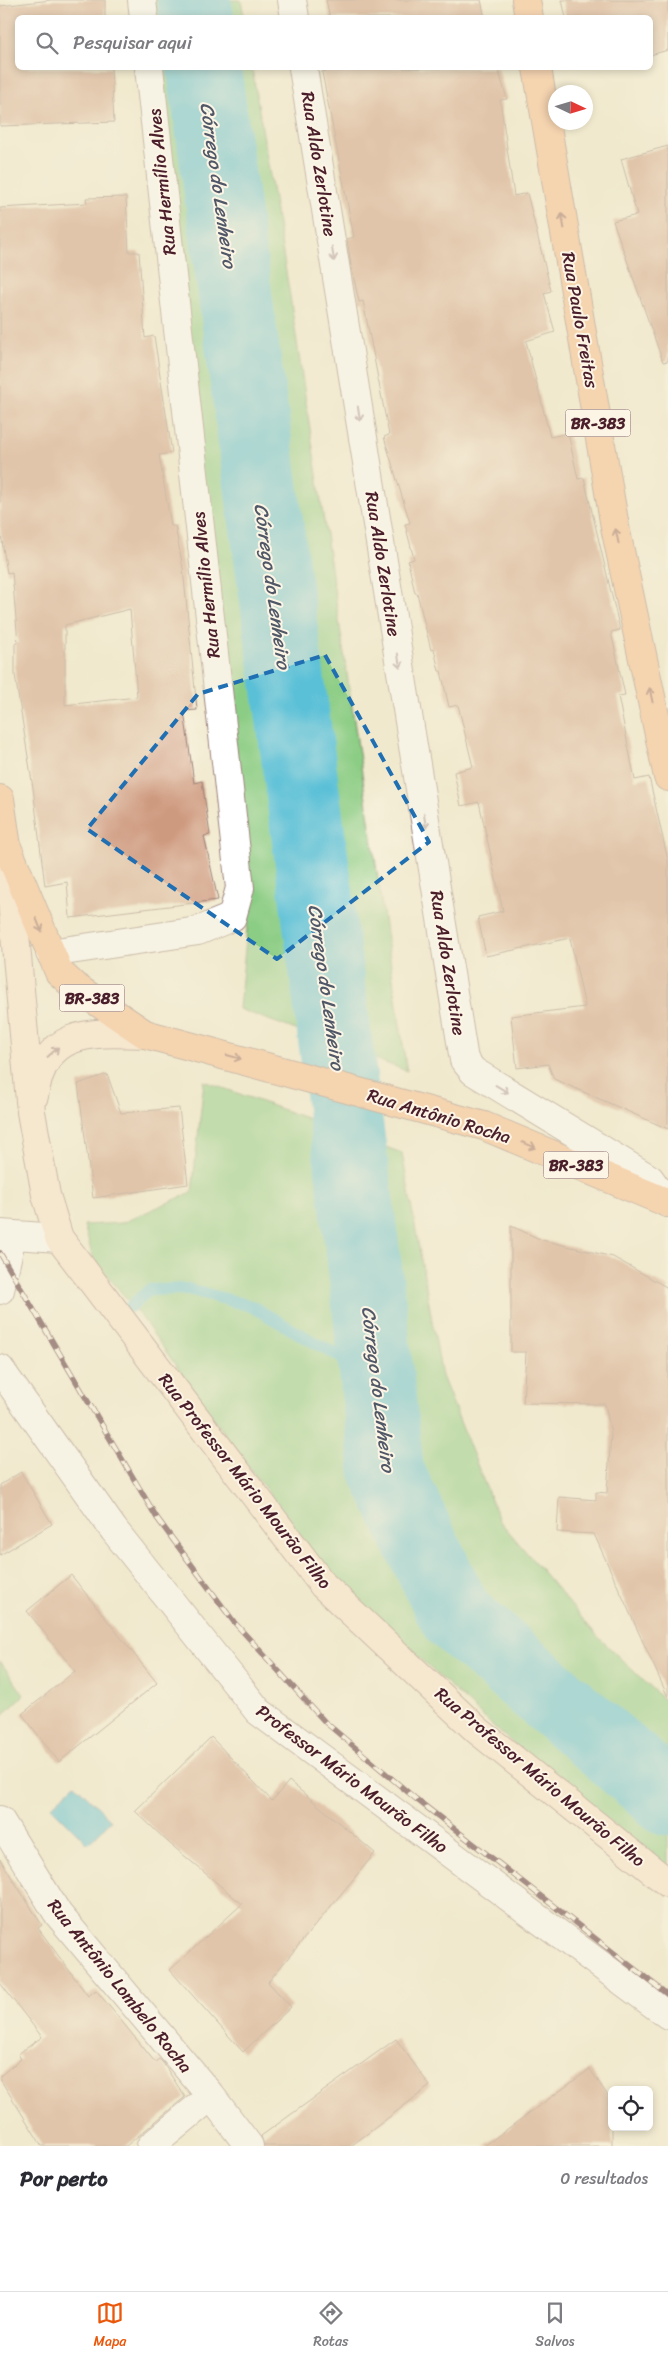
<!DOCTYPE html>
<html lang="pt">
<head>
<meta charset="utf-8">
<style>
	:root { --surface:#fff; --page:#f2f2f3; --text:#2b2b33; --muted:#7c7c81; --line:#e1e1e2; --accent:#ea580c }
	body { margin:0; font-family:Sriracha,sans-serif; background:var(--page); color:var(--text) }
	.controls { position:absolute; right:15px; bottom:15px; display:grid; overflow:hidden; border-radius:8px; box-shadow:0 2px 8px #0003 }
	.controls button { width:45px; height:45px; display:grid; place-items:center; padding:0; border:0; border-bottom:1px solid var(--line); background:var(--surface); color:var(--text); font:25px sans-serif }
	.compass { position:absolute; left:548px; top:85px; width:45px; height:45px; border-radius:50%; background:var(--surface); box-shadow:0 2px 8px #0003; rotate:94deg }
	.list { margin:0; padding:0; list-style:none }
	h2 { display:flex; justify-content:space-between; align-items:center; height:65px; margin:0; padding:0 20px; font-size:21px }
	h2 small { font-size:16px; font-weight:400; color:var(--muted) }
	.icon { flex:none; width:28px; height:28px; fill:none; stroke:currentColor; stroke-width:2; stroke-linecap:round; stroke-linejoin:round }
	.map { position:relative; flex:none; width:668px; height:2146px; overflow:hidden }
	.search { position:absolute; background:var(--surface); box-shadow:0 2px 8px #0003; left:15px; right:15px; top:15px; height:55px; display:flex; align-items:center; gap:12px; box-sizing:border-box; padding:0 18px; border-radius:8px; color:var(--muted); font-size:19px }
	.sheet { height:145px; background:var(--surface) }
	nav { display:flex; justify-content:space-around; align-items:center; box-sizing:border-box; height:70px; border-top:1px solid var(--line); background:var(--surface); font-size:14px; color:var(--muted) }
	nav a { display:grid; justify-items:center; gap:2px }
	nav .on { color:var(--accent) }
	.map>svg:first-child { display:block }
	.green { fill:#8ccd85; stroke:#6b7658 }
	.water { fill:#5ac0d7; stroke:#527081 }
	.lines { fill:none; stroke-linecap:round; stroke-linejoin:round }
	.stream { stroke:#5ac0d7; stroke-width:12 }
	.river { stroke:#5ac0d7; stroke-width:74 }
	.building { fill:#ce9a7f; fill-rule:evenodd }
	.street-casing { stroke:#9d847c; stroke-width:30 }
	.secondary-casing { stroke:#9d847c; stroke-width:30 }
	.highway-casing { stroke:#9d847c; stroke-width:30 }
	.street { stroke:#fff; stroke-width:28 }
	.secondary { stroke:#fde4d1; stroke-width:28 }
	.highway { stroke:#fbbb8c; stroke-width:28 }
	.rail-casing { stroke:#4a1f2b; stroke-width:5.5 }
	.rail { stroke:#fcf5e5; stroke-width:4; stroke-dasharray:11; stroke-linecap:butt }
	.oneway { stroke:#9a6557 }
	.oneway2 { stroke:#ae9aa0 }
	.oneway3 { stroke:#a4827e }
	.marked { fill:none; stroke:#1f6fb2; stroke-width:4; stroke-dasharray:10 6; stroke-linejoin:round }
	.labels { text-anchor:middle; stroke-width:4; stroke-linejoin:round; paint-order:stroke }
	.shield { fill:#fcf5e5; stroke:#7f5f63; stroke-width:1 }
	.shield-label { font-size:16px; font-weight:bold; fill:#4a1f2b }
	.street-label { font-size:18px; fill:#4a1f2b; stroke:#fcf5e5 }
	.water-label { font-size:19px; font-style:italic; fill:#505767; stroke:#fcf5e5 }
</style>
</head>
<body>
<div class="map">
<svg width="668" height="2146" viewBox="0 0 668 2146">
	<rect width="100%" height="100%" fill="#fcf5e5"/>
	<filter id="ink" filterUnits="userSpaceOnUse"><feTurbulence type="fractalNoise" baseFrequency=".02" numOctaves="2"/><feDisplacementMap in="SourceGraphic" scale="10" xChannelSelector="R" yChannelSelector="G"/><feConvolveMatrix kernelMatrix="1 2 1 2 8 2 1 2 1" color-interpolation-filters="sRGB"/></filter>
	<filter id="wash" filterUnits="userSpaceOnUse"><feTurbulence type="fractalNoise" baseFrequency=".0096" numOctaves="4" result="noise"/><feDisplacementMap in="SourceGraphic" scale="20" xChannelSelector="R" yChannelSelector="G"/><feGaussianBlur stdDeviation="1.12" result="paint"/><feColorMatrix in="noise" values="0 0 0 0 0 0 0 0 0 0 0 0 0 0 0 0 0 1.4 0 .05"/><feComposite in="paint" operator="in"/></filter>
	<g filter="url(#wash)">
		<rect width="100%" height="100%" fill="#f0e9ce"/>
		<!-- green -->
		<path class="green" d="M138,0H241L244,17H140Z
			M145,68H252L290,296L407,1071L239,1009L250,899Z
			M204,1081L402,1153L442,1376L499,1520L598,1637L668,1704V1870L503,1735L335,1581L240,1455L139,1314L93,1258L84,1225L122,1223L192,1192Z
			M0,1661L24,1695L0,1718Z"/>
		<!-- water -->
		<path class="water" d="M75,1784L111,1820L88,1844L51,1807Z"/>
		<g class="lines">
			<!-- stream -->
			<path class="stream" d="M130,1307L149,1290L188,1289L251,1306L377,1378"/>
			<!-- river -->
			<path class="river" d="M194,0L197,18
				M204,68L293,718L365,1268L387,1472L456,1616L668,1798"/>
		</g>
		<g id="blocks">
			<!-- building -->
			<path class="building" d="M51,0H105V18H18V68H111L114,122L0,126V6Z
				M326,0H481L485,18H330Z
				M562,0H668V50L650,55V18H566Z
				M341,68H498L507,99L500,100L514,196L527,193L551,291L544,293L555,332L526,341L550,437L568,433L578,479L584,478L620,630L611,632L625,695L618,696L635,780L649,777L668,861V1129L554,1079L548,1064L517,1068L511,1016L585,1007L570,938L486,956L478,917L503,911L479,802L461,806L454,772L473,767L458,705L449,707L441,671H439L434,649L431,650L417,593H415L408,561L414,559L405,524L410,523L384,437L389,435L363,301L359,302L351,265L347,239L354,237L322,72Z
				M668,146V361L663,362L613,221L637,215L621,159Z
				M126,197L129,252H139L145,338L154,336L172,453L159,455L171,526H175L183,568L197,710L184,711L194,783L202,781L210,835L204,836L218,900L70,918L67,882L45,886L33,788L15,675V643H18L12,572L7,573L0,528V208L87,203L86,198ZM130,609L137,697L65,705V625Z
				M107,1074L121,1113L179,1108L188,1184L93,1198L78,1084Z
				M511,1226L542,1240L613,1257L668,1288V1697L594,1534L557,1532L559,1497L596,1500V1492L607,1493L611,1433L605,1404L523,1403L526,1352H511Z
				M21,1472L52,1524L0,1555V1485Z
				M71,1575L157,1683L59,1762L22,1714L75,1671L27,1611Z
				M211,1737L272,1801L289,1781L375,1853L268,1982L291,2007L243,2052L170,1970L242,1904L168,1842L135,1811Z
				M0,1859L42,1925L38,1928L88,1996L96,1990L155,2062L159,2059L163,2063L185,2097L126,2146H42L0,2079V2076L21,2059L18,2054L42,2037L0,1983Z
				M396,2039L430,2086L351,2146H264L261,2136Z
				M590,2069L612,2102V2146H484Z"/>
		</g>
	</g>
	<g filter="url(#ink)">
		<use href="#blocks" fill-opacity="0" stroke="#9d847c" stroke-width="1"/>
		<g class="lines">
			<defs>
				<path id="street" d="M142,0L144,18
					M292,0L295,18
					M303,68L464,1060L473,1071L650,1179L667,1203
					M50,953L198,931L232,917L240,888L149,68
					M0,1234L59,1238
					M0,1290L12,1235
					M0,1369L114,1530L258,1711L668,2015
					M0,1820L58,1914L211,2096L249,2146
					M151,2146L211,2096"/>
				<path id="secondary" d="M8,856L31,1112L46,1195L59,1238L323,1585L477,1730L668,1883
					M34,1096C45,1029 89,1032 145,1034"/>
				<path id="highway" d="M526,0L529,18
					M537,68L615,527L668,777
					M0,799L7,847L59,972L74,986L145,1034L484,1126L668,1203"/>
			</defs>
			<!-- street casing -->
			<use href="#street" class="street-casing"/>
			<!-- secondary casing -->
			<use href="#secondary" class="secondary-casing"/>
			<!-- highway casing -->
			<use href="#highway" class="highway-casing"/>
			<!-- street -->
			<use href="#street" class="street"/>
			<!-- secondary -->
			<use href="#secondary" class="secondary"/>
			<!-- highway -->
			<use href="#highway" class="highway"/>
			<defs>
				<path id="rail" d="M0,1253L157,1518L234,1622L325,1722L416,1799L668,1995"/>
			</defs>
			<!-- rail casing -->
			<use href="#rail" class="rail-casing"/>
			<!-- rail -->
			<use href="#rail" class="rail"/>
		</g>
		<!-- one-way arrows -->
		<defs><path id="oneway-shaft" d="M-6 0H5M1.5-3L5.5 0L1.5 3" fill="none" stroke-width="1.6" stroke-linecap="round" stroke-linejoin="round" transform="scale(1.25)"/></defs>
		<g class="oneway">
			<use href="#oneway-shaft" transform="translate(563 221) rotate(-100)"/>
			<use href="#oneway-shaft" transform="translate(617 536) rotate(-102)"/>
			<use href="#oneway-shaft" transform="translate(651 695) rotate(-102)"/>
			<use href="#oneway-shaft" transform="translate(39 925) rotate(68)"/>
			<use href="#oneway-shaft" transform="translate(234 1057) rotate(15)"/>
			<use href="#oneway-shaft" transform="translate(529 1145) rotate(23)"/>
		</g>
		<g class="oneway2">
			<use href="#oneway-shaft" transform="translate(333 254) rotate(81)"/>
			<use href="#oneway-shaft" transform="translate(359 414) rotate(81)"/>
			<use href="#oneway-shaft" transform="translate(399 661) rotate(81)"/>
			<use href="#oneway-shaft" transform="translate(425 821) rotate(81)"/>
			<use href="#oneway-shaft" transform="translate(502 1089) rotate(31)"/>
		</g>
		<use class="oneway3" href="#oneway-shaft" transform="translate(53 1052) rotate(-42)"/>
	</g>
	<!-- marked area -->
	<path d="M0 0H668V2146H0ZM325,655L429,842L277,959L87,829L198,694Z" fill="#f0e9ce" fill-opacity=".55" fill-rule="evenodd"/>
	<path class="marked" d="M325,655L429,842L277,959L87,829L198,694Z"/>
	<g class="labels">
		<!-- shield labels -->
		<g class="shield">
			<rect x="565.5" y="409.5" width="65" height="27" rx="4"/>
			<rect x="59.5" y="984.5" width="65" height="27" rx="4"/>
			<rect x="543.5" y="1151.5" width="65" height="27" rx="4"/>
		</g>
		<g class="shield-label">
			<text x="598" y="429">BR-383</text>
			<text x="92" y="1004">BR-383</text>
			<text x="576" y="1171">BR-383</text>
		</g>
		<!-- street labels -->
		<g class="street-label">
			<text transform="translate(319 164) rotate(81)" y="6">Rua Aldo Zerlotine</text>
			<text transform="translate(162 182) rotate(-96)" y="6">Rua Hermílio Alves</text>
			<text transform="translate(580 320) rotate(80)" y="6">Rua Paulo Freitas</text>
			<text transform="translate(383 564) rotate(81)" y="6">Rua Aldo Zerlotine</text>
			<text transform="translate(206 585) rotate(-96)" y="6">Rua Hermílio Alves</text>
			<text transform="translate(448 963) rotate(81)" y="6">Rua Aldo Zerlotine</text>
			<text transform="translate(439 1116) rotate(17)" y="6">Rua Antônio Rocha</text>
			<text transform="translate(245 1481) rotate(52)" y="6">Rua Professor Mário Mourão Filho</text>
			<text transform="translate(540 1777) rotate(40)" y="6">Rua Professor Mário Mourão Filho</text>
			<text transform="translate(352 1779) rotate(37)" y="6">Professor Mário Mourão Filho</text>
			<text transform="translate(120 1986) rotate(51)" y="6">Rua Antônio Lombelo Rocha</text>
		</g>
		<!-- water labels -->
		<g class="water-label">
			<text transform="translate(219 185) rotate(82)" y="7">Córrego do Lenheiro</text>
			<text transform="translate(273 586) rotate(82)" y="7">Córrego do Lenheiro</text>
			<text transform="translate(327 987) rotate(82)" y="7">Córrego do Lenheiro</text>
			<text transform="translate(379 1389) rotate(83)" y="7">Córrego do Lenheiro</text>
		</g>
	</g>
</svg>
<div class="controls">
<button><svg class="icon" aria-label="locate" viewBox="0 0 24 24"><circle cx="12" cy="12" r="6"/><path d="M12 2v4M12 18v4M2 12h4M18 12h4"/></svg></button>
</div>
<svg class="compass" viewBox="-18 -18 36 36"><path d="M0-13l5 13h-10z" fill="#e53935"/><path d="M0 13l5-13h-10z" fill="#7c7c81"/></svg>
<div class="search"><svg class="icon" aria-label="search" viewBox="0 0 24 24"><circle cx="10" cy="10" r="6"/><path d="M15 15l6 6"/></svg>Pesquisar aqui</div>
</div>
<section class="sheet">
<h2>Por perto<small>0 resultados</small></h2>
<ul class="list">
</ul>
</section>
<nav>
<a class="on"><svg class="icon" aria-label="map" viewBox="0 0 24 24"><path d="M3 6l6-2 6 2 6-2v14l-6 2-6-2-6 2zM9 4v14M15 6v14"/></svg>Mapa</a>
<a><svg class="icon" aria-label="directions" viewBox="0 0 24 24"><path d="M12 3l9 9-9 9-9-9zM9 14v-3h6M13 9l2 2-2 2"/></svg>Rotas</a>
<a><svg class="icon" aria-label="saved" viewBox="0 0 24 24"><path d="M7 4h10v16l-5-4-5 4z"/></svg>Salvos</a>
</nav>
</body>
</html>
